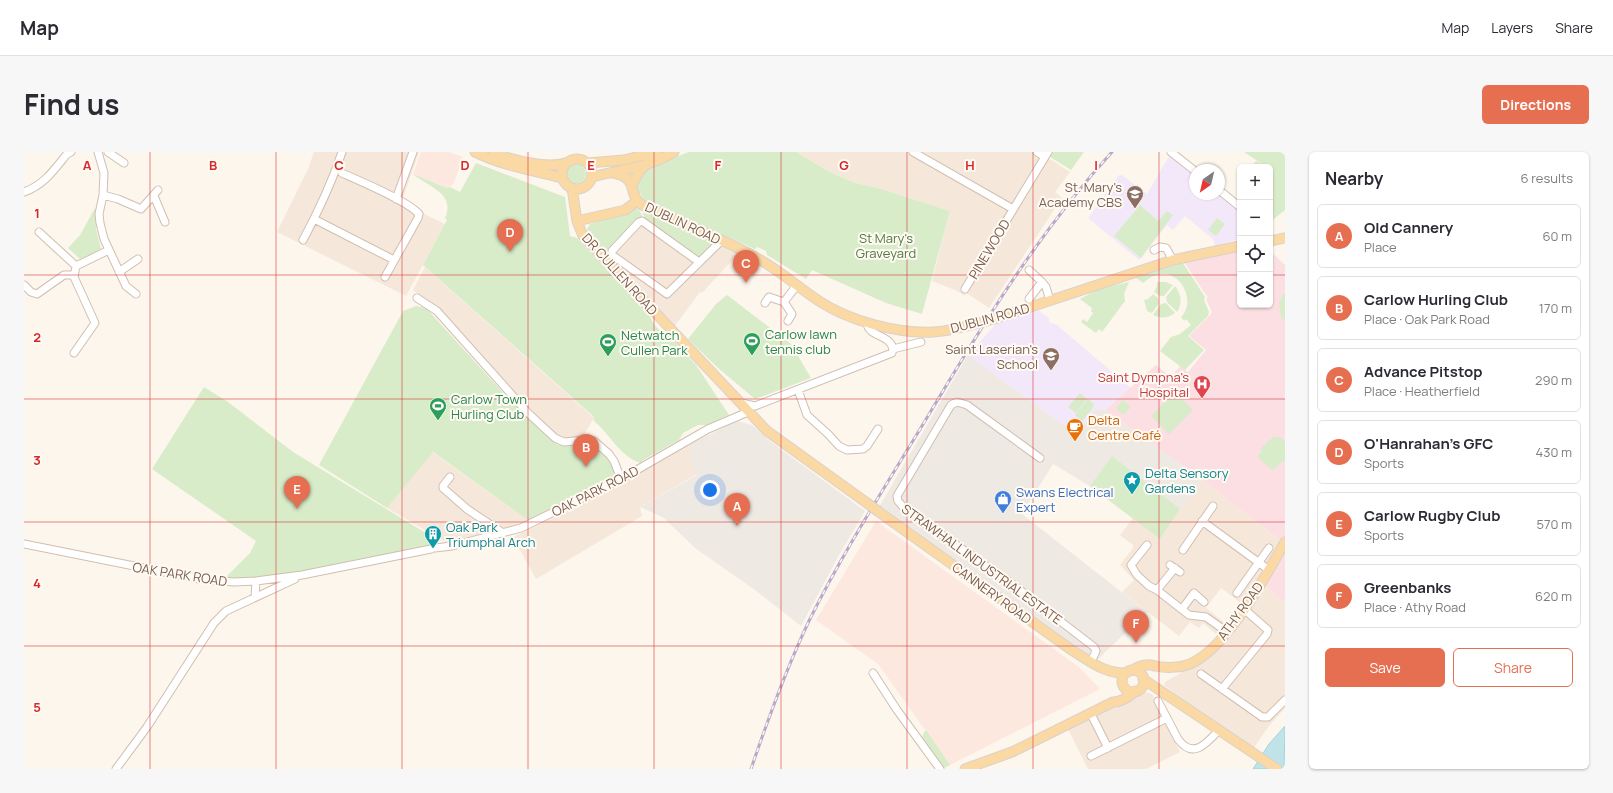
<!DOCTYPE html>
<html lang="en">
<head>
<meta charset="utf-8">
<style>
	:root { --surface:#fff; --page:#f7f7f7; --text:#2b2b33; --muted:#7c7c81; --line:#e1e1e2; --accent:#e76f51 }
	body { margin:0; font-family:Manrope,sans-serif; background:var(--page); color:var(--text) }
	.controls { position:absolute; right:12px; top:12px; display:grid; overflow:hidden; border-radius:6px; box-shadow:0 1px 3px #0004 }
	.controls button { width:36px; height:36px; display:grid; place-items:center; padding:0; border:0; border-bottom:1px solid var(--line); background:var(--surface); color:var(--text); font:20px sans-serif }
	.compass { position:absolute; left:1165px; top:12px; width:36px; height:36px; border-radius:50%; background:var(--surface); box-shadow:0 1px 3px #0004; rotate:214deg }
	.you { position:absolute; left:686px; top:338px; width:14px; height:14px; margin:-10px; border:3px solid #fff; border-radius:50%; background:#1a73e8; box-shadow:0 0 0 6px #1a73e833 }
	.badge { display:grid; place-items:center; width:26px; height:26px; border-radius:50%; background:var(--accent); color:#fff; font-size:13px; font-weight:700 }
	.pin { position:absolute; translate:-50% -33px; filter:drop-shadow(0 1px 2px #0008) }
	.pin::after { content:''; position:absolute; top:21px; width:14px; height:12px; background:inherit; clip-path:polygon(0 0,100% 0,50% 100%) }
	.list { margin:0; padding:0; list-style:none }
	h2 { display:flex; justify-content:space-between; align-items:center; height:52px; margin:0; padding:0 16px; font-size:17px }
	h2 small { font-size:13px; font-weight:400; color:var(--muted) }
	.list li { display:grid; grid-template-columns:26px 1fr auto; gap:12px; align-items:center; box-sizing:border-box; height:64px; margin:0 8px 8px; padding:0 8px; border:1px solid var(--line); border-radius:6px }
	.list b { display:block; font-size:15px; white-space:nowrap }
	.list p { margin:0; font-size:13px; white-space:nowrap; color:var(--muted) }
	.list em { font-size:13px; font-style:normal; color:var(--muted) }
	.actions { display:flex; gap:8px; padding:12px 16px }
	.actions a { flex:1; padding:9px 0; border:1px solid var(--accent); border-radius:6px; text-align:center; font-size:14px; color:var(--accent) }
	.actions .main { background:var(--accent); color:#fff }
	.icon { flex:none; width:22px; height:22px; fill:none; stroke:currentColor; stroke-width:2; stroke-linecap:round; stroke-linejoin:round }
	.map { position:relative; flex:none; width:1261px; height:617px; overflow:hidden; border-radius:6px }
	header { display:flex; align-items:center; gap:24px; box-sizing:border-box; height:56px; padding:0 20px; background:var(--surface); border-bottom:1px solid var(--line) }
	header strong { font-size:19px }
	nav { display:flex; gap:22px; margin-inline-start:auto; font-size:14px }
	.intro { display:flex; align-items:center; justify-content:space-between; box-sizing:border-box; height:96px; padding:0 24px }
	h1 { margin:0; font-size:28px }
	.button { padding:10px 18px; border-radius:6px; background:var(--accent); color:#fff; font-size:14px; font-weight:700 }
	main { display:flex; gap:24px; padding:0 24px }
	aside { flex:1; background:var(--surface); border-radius:6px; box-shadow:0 1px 3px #0004 }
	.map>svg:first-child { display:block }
	.residential { fill:#f5e8da }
	.commercial { fill:#fde8e0 }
	.industrial { fill:#efe9e4 }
	.education { fill:#f3e8fa }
	.medical { fill:#fbdfe3 }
	.green { fill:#d8ecc9 }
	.water { fill:#bfe3e8; stroke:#a5d3da }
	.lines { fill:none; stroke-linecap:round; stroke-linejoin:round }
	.minor-casing { stroke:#d1beb0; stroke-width:9 }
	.major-casing { stroke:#dad1cd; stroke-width:11 }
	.minor { stroke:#fff; stroke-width:7 }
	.major { stroke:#fbd9a5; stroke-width:9 }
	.rail-casing { stroke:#b9a8c9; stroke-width:3 }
	.rail { stroke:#fffaf3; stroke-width:1.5; stroke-dasharray:4.5; stroke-linecap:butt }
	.major-bridge-casing { stroke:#dad1cd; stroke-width:11; stroke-linecap:butt }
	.major-bridge { stroke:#fbd9a5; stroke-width:9 }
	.grid { fill:none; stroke:#d62828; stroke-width:1; stroke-opacity:0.55 }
	.labels { text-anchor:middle; stroke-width:4; stroke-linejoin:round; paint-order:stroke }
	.education-label { font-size:13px; fill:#785e54; stroke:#fffaf3; text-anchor:end }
	.street-label { font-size:13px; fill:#7a5c4d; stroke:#fffaf3 }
	.park-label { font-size:13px; fill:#537a41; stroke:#fffaf3 }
	.leisure-label { font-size:13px; fill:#27864d; stroke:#fffaf3; text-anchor:start }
	.health-label { font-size:13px; fill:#be3a42; stroke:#fffaf3; text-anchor:end }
	.food-label { font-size:13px; fill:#c56008; stroke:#fffaf3; text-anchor:start }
	.culture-label { font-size:13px; fill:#0d838f; stroke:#fffaf3; text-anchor:start }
	.shop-label { font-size:13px; fill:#366cbe; stroke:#fffaf3; text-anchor:start }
	.grid-label { font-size:13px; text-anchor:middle; font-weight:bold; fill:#d62828; stroke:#fffaf3; stroke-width:4; stroke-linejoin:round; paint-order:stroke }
</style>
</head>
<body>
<header>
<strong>Map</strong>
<nav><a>Map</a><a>Layers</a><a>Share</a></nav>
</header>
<div class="intro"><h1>Find us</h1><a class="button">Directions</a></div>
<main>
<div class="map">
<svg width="1261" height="617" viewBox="0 0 1261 617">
	<rect width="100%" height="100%" fill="#fdf6ec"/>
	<!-- residential -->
	<path class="residential" d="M290,0H395L379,46L397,57L398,61L421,72L382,144L253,80L284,17Z
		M772,0H1025L1023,5L1046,20L1031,40L1038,46L965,156L944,142L939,143L933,139L908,129L926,59L854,36L831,31L804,19Z
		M618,68L679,111L697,94L714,102L678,141L676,140L650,175L576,99Z
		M401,115L570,266L559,284L542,286L532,283L507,258L415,156L389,138Z
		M664,293L673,322L616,355L618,364L512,427L489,385L558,352Z
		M408,300L505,369L481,379L423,391L363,356Z
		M1177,327L1258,390L1218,452L1197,436L1182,456L1201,471L1192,482L1179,471L1175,476L1166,470L1155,484L1098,440L1110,428L1096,413L1109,396V393L1096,383L1109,366L1136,387Z
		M1239,432L1261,451V556L1245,574L1229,597L1157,549L1158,548L1140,533L1141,530L1167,515Z
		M1121,540L1128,542L1156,600L1122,617H1064L1044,577Z"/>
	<!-- commercial -->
	<path class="commercial" d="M397,0H425L439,5L430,31L426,35L423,36L389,22Z
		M852,369L1055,515L1076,537L926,613L854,512L792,468Z"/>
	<!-- industrial -->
	<path class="industrial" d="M944,203L1052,282L1071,257L1081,258L1177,327L1136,387L1066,334L1029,312L998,362L1123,460L1073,508L1062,502L855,355Z
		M713,269L728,273L747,290L841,359L815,403L777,474L731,438L671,396L640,366L616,355L673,323L664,293Z"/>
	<!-- education -->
	<path class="education" d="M1145,4L1171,25V42H1192L1216,61V87L1191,94L1189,87L1161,64L1149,78L1143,73L1115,108L1064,66L1095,23H1098L1123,42Z
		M1014,158L1025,166V170L1033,173L1107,236L1081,258L1071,257L1052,282L944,203L973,171Z"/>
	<!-- medical -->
	<path class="medical" d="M1216,99V153H1246V99L1261,113V392L1177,327L1081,258L1132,213L1147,225L1156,214L1164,220L1182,198L1165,184L1187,162L1188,160L1182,147L1184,146L1160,110Z
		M1261,396V451L1239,432Z"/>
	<!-- green -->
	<path class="green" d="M665,0H772L804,19L831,31L854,36L926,59L898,162L862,151L788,118L782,127L743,103L742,99L733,95L731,97L620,48L616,41L614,42L611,35L622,16Z
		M1025,0H1060L1047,18L1023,3Z
		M1220,0H1261V58L1246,70V15H1227L1232,9L1241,14Z
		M452,11L541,45L546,84L553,86L625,162C628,171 635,180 644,182L672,213L705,263L682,273H674L659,281L655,288L619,308L617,311C597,306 585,281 570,269V265L399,113L423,68L421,66C432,41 404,35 389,22L423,36L426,35L436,40Z
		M542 22a10 10 0 1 1 20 0a10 10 0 1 1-20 0Z
		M1116,53L1134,69L1143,59L1149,63L1117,106L1090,84Z
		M71,56L72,77L77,97L56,107L44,96L56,83Z
		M612,56L615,58L619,65L582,100L564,81L563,77L566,72L602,62Z
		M621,60L688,89L690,93L675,106L622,70L619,61Z
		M1193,66L1201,72L1192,84L1184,78Z
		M1159,111L1181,145L1180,148L1185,160L1184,164L1164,184L1180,198L1161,218L1136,199L1147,185L1156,182L1167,173L1162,167L1160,169L1157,165C1173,149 1156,116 1133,123C1127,124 1123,128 1119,131L1111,125Z
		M1105,130L1100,142L1101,149L1078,180L1075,177L1072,181L1057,170L1059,167L1063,170L1069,161L1067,159L1068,156L1056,147L1075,137Z
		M1133,130H1142L1149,133L1140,144H1136L1130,140L1133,134Z
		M1151,134C1157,142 1159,151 1153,160L1143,150L1142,145Z
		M1129,142L1134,146L1135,151L1128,161L1123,159L1120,148L1124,147Z
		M1259,142H1261V169L1257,165L1255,151Z
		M703,143L767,192L787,226L731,247L694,216L664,187L692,152Z
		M1142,151L1151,161C1144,166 1137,167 1129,163L1137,152Z
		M392,154L402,156L484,246L534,293L569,291L585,307L591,319L589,325L505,369L409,300L363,356L295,313L379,159Z
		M180,235L204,250L269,300L410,386L406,393C338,407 269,429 200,427L226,401L232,389L128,317Z
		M1151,240L1169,258L1145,282L1127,264Z
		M1056,241L1063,247L1052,261L1044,255Z
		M1064,247L1070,252L1068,257L1058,269L1051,263Z
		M1099,248L1107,255L1099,263L1092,256Z
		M1249,285H1256L1261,289V310L1258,309L1250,318L1247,317L1233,305L1238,299L1236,297Z
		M1088,304L1156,357L1136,387L1066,334Z
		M902,578L926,613L920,616L917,614L898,589L899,582Z"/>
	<!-- water -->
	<path class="water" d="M1261,574L1260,617H1229L1245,592Z"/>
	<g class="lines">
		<defs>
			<path id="minor" d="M74,0L80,21L79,43L75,62L76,71L80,87L102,134L112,142
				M84,0L100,11
				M889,0L989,57
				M1013,0L1021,5
				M1147,0L1171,19
				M318,21C336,29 384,49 395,62L394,66L361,125
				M1195,38L1216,55
				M0,40C20,33 30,18 43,2L47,0
				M79,43L94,47L117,57L134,38
				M130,44L141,70
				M372,47L389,0
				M290,67L370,108
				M15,80L52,114L85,98
				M279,88C294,60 308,30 318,0
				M1130,98L1136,95L1142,96L1149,108
				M675,110L618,69L615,70L588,99V103L643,142L697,89
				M1005,118L1018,130
				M95,120L114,107
				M0,133L7,140L13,142L40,123H50
				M941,137L1024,0
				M393,146L413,159L504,261L531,286L540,290L561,288L570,289L585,302L590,309L597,327
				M1005,147L1018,130L1022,135L1026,149
				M760,150L773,133
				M741,151L745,145L760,150L768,162L764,169
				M869,197L897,190
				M50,201L71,171L50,125L52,114
				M774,238L783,263L804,282L815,294L823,298L839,297L843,294L854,277
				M717,251L731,254L868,201L869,197C865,181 845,186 843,171
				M1016,306L943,253L933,250L927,253L873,344L874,349L881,357L987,431L1070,495L1072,499L1067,510
				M426,325L419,334V336L443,357L479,381
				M1178,369L1245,418
				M0,392L175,427L210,430L232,429L278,423L407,397
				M1123,393L1107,413L1113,423L1125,434L1133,438L1165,463L1182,465L1203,480
				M411,396L428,394L497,376L597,327L684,277L724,260
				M1159,398L1189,354
				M1146,413L1156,420
				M1133,438L1151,416
				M1213,441L1245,396
				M231,445L232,429
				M1158,457L1170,441L1180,450
				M849,521L873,558L916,617
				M1177,522L1238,565H1244L1261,548
				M1198,537L1243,482L1244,478L1220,457
				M1134,549L1154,587C1169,608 1183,591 1195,578
				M1067,562L1084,596
				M1067,604L1143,566
				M92,617L123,575L190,471L202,459L271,427"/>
			<path id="major" d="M451,0C479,14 508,18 538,26
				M470,0C485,8 525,17 541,11
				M538 22a15 15 0 1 1 30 0a15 15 0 1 1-30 0Z
				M564,11L600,8L633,0
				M589,21C616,26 602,41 618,53C656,71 696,85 733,106C755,118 774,135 795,149C825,169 874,182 910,180C925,179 940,175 955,171
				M568,25C595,18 627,15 650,0
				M608,33L615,20L623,11
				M548,36L553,69L559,84L743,279L843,351
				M553,69L601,58L613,49
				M1246,89L1261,86
				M970,167L1149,108L1216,94
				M855,360L1049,499C1066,509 1081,522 1102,521
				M1098 529a11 11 0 1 1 22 0a11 11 0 1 1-22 0Z
				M1106,519C1112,516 1117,513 1123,513C1127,512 1129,514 1132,514C1141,516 1154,516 1163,513C1201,500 1241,425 1261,390
				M1119,527L1253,617
				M941,617L988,600L1089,550C1097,550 1105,545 1111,539"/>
		</defs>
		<!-- minor casing -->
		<use href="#minor" class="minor-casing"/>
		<!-- major casing -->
		<use href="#major" class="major-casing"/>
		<!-- minor -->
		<use href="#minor" class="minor"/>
		<!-- major -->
		<use href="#major" class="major"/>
		<defs>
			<path id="rail" d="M727,617C744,567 762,517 785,469C819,400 861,335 901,269C957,175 1014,81 1088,0"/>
		</defs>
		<!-- rail casing -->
		<use href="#rail" class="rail-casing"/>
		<!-- rail -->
		<use href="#rail" class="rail"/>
		<defs>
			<path id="major-bridge" d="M955,171L970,167
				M843,351L855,360"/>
		</defs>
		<!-- major-bridge casing -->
		<use href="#major-bridge" class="major-bridge-casing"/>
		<!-- major-bridge -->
		<use href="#major-bridge" class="major-bridge"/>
	</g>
	<!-- grid -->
	<path class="grid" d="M126,0V617M252,0V617M378,0V617M504,0V617M630,0V617M757,0V617M883,0V617M1009,0V617M1135,0V617M0,123H1216M1246,123H1261M0,247H1261M0,370H1261M0,494H1261"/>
	<!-- icons -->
	<defs>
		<symbol id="school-pin" viewBox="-11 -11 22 30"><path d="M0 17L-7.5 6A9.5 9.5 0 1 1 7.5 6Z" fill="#8d6e63" stroke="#fffaf3"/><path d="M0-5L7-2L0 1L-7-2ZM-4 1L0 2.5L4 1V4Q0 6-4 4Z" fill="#fff"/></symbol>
		<symbol id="stadium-pin" viewBox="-11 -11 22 30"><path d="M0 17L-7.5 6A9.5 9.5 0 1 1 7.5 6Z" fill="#2e9e5b" stroke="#fffaf3"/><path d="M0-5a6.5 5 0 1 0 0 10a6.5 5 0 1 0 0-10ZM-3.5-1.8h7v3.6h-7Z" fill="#fff"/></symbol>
		<symbol id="hospital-pin" viewBox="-11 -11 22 30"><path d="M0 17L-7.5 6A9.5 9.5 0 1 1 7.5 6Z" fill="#e0444e" stroke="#fffaf3"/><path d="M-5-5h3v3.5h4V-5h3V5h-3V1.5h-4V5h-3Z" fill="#fff"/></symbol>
		<symbol id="cafe-pin" viewBox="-11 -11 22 30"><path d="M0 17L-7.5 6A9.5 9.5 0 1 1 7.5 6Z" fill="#e8710a" stroke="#fffaf3"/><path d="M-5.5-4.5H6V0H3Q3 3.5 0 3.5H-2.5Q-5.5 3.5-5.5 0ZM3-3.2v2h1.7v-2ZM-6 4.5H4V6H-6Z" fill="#fff"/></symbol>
		<symbol id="sight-pin" viewBox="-11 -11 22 30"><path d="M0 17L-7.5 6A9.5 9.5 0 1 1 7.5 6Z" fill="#0f9aa8" stroke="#fffaf3"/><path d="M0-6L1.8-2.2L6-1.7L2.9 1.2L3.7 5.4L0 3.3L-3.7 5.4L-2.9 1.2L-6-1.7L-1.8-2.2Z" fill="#fff"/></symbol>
		<symbol id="shop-pin" viewBox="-11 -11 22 30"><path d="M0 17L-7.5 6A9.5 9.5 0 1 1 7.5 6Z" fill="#3f7fe0" stroke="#fffaf3"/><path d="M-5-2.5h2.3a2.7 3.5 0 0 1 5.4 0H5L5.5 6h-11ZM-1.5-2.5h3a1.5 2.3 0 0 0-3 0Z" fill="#fff"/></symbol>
		<symbol id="building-pin" viewBox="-11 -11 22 30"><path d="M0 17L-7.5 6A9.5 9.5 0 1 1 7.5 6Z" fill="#0f9aa8" stroke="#fffaf3"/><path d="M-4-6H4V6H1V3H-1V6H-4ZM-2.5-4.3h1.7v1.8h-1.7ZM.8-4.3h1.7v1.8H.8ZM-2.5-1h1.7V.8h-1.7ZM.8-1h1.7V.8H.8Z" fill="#fff"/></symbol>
	</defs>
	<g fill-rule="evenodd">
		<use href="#school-pin" x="1101" y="32" width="20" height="27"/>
		<use href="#stadium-pin" x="718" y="179" width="20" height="27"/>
		<use href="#stadium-pin" x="574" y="180" width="20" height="27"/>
		<use href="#school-pin" x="1017" y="194" width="20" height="27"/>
		<use href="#hospital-pin" x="1168" y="222" width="20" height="27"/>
		<use href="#stadium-pin" x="404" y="244" width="20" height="27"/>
		<use href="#cafe-pin" x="1041" y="265" width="20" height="27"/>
		<use href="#sight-pin" x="1098" y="318" width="20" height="27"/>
		<use href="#shop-pin" x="969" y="337" width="20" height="27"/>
		<use href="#building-pin" x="399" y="372" width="20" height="27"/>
	</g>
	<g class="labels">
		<!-- education labels -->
		<g class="education-label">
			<text x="1098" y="40">St. Mary's<tspan x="1098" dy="15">Academy CBS</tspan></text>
			<text x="1014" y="202">Saint Laserian's<tspan x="1014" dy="15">School</tspan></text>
		</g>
		<!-- street labels -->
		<g class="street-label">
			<text transform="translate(659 71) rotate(25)" y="5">DUBLIN ROAD</text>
			<text transform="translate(965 97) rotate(-59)" y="5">PINEWOOD</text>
			<text transform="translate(596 122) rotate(48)" y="5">DR CULLEN ROAD</text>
			<text transform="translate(966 166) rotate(-15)" y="5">DUBLIN ROAD</text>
			<text transform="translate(571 339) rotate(-27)" y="5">OAK PARK ROAD</text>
			<text transform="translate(958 412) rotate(36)" y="5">STRAWHALL INDUSTRIAL ESTATE</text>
			<text transform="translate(156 422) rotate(9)" y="5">OAK PARK ROAD</text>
			<text transform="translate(968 441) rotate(36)" y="5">CANNERY ROAD</text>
			<text transform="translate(1216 459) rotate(-54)" y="5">ATHY ROAD</text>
		</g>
		<!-- park labels -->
		<g class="park-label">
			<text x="862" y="91">St Mary's<tspan x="862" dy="15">Graveyard</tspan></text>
		</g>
		<!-- leisure labels -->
		<g class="leisure-label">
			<text x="741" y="187">Carlow lawn<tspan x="741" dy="15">tennis club</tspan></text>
			<text x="597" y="188">Netwatch<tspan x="597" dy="15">Cullen Park</tspan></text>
			<text x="427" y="252">Carlow Town<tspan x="427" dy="15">Hurling Club</tspan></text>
		</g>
		<!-- health labels -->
		<g class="health-label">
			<text x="1165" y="230">Saint Dympna's<tspan x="1165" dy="15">Hospital</tspan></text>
		</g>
		<!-- food labels -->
		<g class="food-label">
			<text x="1064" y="273">Delta<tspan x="1064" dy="15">Centre Café</tspan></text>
		</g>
		<!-- culture labels -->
		<g class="culture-label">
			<text x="1121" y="326">Delta Sensory<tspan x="1121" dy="15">Gardens</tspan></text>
			<text x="422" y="380">Oak Park<tspan x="422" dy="15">Triumphal Arch</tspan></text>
		</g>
		<!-- shop labels -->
		<g class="shop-label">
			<text x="992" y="345">Swans Electrical<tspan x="992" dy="15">Expert</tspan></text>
		</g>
	</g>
	<g class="grid-label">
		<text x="63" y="18">A</text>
		<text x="189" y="18">B</text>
		<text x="315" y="18">C</text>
		<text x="441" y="18">D</text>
		<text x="567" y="18">E</text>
		<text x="694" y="18">F</text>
		<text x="820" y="18">G</text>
		<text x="946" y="18">H</text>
		<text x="1072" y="18">I</text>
		<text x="13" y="66">1</text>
		<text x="13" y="190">2</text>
		<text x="13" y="313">3</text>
		<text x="13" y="436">4</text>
		<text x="13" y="560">5</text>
	</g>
</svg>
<div class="controls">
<button>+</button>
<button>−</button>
<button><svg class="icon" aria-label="locate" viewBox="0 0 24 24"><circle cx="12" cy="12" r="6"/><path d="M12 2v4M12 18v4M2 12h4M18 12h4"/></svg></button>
<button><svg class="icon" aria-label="layers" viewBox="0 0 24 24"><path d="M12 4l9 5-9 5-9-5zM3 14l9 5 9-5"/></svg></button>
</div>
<svg class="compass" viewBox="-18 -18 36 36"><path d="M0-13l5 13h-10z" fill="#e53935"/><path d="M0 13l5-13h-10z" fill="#7c7c81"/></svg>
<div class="you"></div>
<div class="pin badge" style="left:713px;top:374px">A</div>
<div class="pin badge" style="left:562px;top:315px">B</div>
<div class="pin badge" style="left:722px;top:131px">C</div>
<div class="pin badge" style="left:486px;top:100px">D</div>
<div class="pin badge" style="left:273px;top:357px">E</div>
<div class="pin badge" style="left:1112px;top:491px">F</div>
</div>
<aside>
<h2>Nearby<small>6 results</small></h2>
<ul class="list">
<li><span class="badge">A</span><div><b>Old Cannery</b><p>Place</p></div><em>60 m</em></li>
<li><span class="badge">B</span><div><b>Carlow Hurling Club</b><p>Place · Oak Park Road</p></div><em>170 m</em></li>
<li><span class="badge">C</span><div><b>Advance Pitstop</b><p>Place · Heatherfield</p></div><em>290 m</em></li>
<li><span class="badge">D</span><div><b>O'Hanrahan's GFC</b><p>Sports</p></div><em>430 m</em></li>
<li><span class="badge">E</span><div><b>Carlow Rugby Club</b><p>Sports</p></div><em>570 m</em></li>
<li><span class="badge">F</span><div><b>Greenbanks</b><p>Place · Athy Road</p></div><em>620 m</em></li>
</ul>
<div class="actions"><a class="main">Save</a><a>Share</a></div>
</aside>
</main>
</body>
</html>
